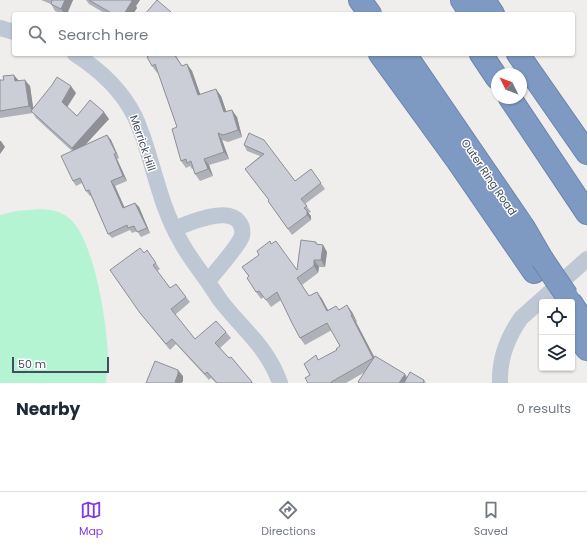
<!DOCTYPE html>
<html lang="en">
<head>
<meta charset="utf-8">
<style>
	:root { --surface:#fff; --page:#f6f6f7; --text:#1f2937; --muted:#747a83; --line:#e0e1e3; --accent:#7c3aed }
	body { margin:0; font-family:Poppins,sans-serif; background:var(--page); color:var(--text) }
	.controls { position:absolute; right:12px; bottom:12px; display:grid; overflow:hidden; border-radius:4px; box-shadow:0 1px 3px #0004 }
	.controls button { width:36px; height:36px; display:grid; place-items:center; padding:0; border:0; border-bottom:1px solid var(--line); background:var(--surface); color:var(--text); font:20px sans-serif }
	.compass { position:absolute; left:491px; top:68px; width:36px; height:36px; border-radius:50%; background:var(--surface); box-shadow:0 1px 3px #0004; rotate:312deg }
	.scale { position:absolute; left:12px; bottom:10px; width:97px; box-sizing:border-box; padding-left:4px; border:2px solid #434e5c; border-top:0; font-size:11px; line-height:14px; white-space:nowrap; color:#434e5c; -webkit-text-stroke:3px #fff; paint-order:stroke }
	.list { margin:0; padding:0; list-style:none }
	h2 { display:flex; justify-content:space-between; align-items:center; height:52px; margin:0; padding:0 16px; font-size:17px }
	h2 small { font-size:13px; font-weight:400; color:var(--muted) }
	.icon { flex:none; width:22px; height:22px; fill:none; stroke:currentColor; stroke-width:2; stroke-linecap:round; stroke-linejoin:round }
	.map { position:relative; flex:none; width:587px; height:383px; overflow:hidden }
	.search { position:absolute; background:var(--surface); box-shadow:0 1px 3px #0004; left:12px; right:12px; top:12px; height:44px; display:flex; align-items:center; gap:10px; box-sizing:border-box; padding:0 14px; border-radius:4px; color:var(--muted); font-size:15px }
	.sheet { height:108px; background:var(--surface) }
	nav { display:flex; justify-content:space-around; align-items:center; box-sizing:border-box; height:56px; border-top:1px solid var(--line); background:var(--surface); font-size:11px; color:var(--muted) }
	nav a { display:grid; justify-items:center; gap:2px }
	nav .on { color:var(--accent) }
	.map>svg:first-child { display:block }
	.green { fill:#b5f4d2 }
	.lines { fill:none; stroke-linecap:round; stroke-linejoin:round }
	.highway-casing { stroke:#6a85ae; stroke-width:24 }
	.minor { stroke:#bec8d4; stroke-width:16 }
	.highway { stroke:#7e9ac2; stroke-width:22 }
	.highway-bridge-casing { stroke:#6a85ae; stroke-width:24; stroke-linecap:butt }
	.highway-bridge { stroke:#7e9ac2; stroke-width:22 }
	.wall { fill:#afb1b8 }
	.shaded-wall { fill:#8e9096 }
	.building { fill:#cbced6; stroke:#8e9096 }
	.labels { text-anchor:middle; stroke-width:3; stroke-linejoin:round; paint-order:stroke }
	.street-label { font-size:11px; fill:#434e5c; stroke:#fff }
</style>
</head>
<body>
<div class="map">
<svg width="587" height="383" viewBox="0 0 587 383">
	<rect width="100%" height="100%" fill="#f0eded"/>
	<!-- green -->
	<path class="green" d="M41,209C52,210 61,211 70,219C95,240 109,332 108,365C108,371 106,377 106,383H0V215L16,211Z"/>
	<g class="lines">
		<defs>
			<path id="highway" d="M360,0L370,14
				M462,0L471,14
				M484,0L493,14
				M380,54L457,160L534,272
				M405,54L524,228L542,259
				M481,54L497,78
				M518,54L587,153
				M510,98L587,213
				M572,304L587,328
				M572,328L587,349"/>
		</defs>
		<!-- highway casing -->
		<use href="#highway" class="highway-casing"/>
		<!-- minor -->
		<path class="minor" d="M0,28L14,32
			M75,54C100,70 122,90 135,117C138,123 140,130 143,137C155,172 162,210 181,242C189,257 199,269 208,282C212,288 216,294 220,300C242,329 267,346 280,383
			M174,229C189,223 227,206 239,222C242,226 243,231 242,236C238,247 216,271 208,281
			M500,383C499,358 507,338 521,318L587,259"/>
		<!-- highway -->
		<use href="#highway" class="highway"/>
		<defs>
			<path id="highway-bridge" d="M542,259L567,296"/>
		</defs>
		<!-- highway-bridge casing -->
		<use href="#highway-bridge" class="highway-bridge-casing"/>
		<!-- highway-bridge -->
		<use href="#highway-bridge" class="highway-bridge"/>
	</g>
	<!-- wall -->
	<path class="wall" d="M41,0H73L67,14H63L55,11L51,4Z
		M86,0H140L136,6L137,8L133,14H106L89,4Z
		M175,54L182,66L187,64L192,71L200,94L221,96L226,112L237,117L242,137L228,142L222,140L229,159L209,165L213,176L200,181L195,174L193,169H192L190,166L186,168L181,161L177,127L158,72L157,73L152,66L150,55Z
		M0,80L18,81L30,86L33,109L76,93L67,107L77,116L109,119L85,145L107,135L111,140L119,158L117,159L127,181L115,186L124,207L135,203L139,207L150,233L141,237L137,231L132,233L130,230L112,238L108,234L91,196H90L86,191L82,183L76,186L73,181L72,151L36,118L33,113L0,118Z
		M249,133L295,181L311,169L325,189L305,204L311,212L308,213L311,216V220L292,235L268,201L269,200L245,169L260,156L247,151L244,145Z
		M272,244L297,270L318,244L323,245L327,252L325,267H319L318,273L302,285L309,296L317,292L322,299L328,310L339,309L352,312L357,322H356L374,357L407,378L424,380L426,383H359L365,372L346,383H308L310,375L319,360L337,350L340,346L332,330L305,345L300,338L281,300L271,307L264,297L261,299L256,292L249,277L242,267L259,255Z
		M147,250L160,269L157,271L170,288L186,297L190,302L175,315L195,339L226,332L231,338L220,348L229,358L231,357L253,383H216L211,378L209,380L176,344L170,350L144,318L110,270L144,253Z"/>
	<!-- shaded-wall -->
	<path class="shaded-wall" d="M65,0H73L67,14H65L61,9Z
		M131,0H140L136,6L137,8L133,14H124Z
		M187,64L192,71L203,102L198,95Z
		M14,75L19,81H15Z
		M25,80L30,86L34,113L29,106Z
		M71,86L76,93L66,109L62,102Z
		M216,89L221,96L229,119L224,112Z
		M232,110L237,117L242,137L238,130Z
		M104,112L109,119L76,155L72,148Z
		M218,133L222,140L229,159L224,152Z
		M107,135L111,140L119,158L116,153Z
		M0,141H1L5,147L0,154Z
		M114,154L117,159L127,181L123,176Z
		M204,159L209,165L213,176L208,169Z
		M111,181L115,186L127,213L123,208Z
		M135,203L139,207L150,233L147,228Z
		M307,211L311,216V220L307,215Z
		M323,245L327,252L325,267L321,260Z
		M314,260L319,267L318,273L314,266Z
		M317,292L322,299L332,318L327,311Z
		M347,305L352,312L357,322L352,315Z
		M351,315L356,322L378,364L373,358Z
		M178,370L183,376V381L182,383H176L175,382Z
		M405,374L409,381L408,383H399Z"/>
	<!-- building -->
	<path class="building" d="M52,0H65L61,9L51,4Z
		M89,0H131L132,1L124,14H113Z
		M157,0L171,12L173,14H145Z
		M149,54H174L182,66L187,64L198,95L216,89L224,112L232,110L238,130L223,135L218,133L224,152L204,159L208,169L195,174L191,161L187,163L186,159L181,161L172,129L177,127L155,64L152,66L147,57L150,55Z
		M14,75L15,81L25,80L29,106L0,111V80H4L3,76Z
		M57,77L71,86L62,102L77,116L90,100L104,112L72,148L31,111L52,85Z
		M249,133L264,140L295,181L311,169L321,183L301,199L307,206L304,208L307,211V215L288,229L268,201L269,200L245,169L264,154L244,145Z
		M107,135L116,153L114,154L123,176L111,181L123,208L135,203L147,228L137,232L134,226L128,228L127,225L108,234L89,190L86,191L80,178L73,181L61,156Z
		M301,240L316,242V244L323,245L321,260H314V266L297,278L309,296L317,292L327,311L336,306L339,310L347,305L352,315H351L373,358L331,382L332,383H308L305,378L310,375L304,364L316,355L318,360L337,350L336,349L340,346L327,323L300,338L292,323L277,292L266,300L259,291L256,292L247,278L249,276L242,267L259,255L257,251L270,241L271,244L276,241L297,270Z
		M140,248L144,253L147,250L156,263L153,265L170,288L176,284L186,297L171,309L195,339L216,321L226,332L215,343L229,358L231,357L252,382L251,383H217L207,372L205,374L172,339L166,344L140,313L110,270Z
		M375,356L405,374L399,383H359L358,382Z
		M155,361L178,370V374L175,382L178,383H146Z
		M410,372L424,380L423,383H404Z"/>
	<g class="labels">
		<!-- street labels -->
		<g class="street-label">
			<text transform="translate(143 143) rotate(71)" y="4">Merrick Hill</text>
			<text transform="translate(489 177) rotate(56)" y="4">Outer Ring Road</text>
		</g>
	</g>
</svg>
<div class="controls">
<button><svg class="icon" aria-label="locate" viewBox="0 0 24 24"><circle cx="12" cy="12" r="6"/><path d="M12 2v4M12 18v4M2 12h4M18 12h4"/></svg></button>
<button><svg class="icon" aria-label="layers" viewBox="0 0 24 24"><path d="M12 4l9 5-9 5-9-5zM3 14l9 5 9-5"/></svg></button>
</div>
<svg class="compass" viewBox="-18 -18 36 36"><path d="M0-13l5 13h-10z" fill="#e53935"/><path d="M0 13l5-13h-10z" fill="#747a83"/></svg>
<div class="scale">50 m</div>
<div class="search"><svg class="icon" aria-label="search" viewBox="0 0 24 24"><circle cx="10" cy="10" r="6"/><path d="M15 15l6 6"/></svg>Search here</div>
</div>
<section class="sheet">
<h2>Nearby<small>0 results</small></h2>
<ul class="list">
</ul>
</section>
<nav>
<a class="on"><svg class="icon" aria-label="map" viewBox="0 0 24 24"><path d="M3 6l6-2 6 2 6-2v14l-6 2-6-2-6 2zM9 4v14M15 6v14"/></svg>Map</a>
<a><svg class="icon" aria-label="directions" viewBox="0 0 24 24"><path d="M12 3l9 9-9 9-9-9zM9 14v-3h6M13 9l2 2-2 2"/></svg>Directions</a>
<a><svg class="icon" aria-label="saved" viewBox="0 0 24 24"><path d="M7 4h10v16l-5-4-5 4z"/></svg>Saved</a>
</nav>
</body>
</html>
